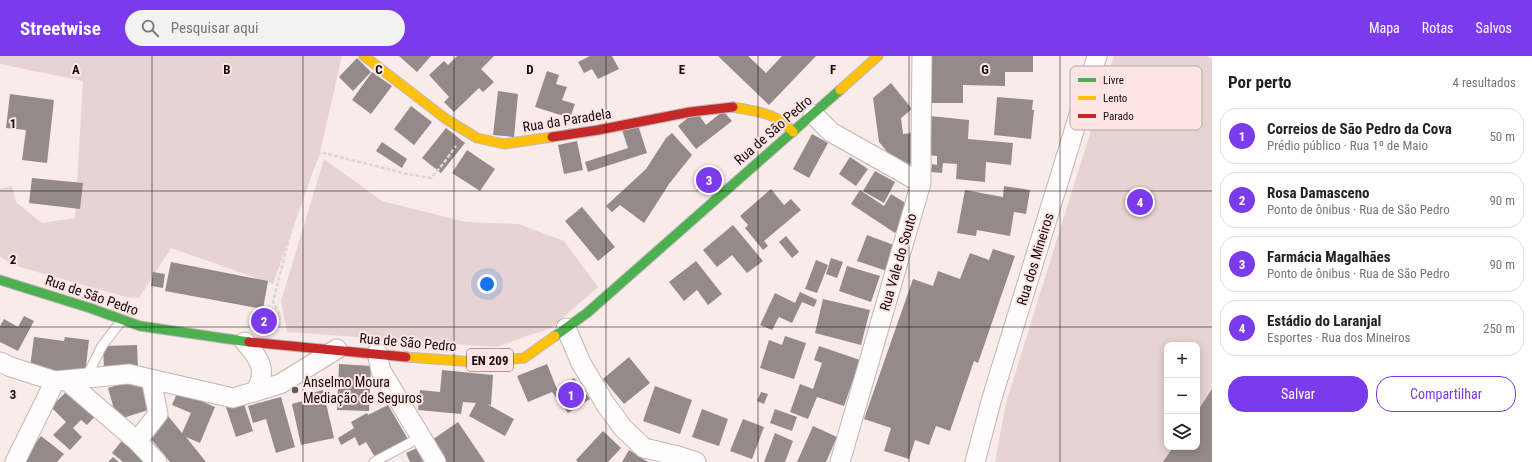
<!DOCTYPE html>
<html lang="pt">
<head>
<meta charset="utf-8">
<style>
	:root { --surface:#fff; --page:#f2f2f2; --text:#222; --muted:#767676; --line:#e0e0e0; --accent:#7c3aed }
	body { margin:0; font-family:"Roboto Condensed",sans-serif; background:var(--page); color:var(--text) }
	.controls { position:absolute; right:12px; bottom:12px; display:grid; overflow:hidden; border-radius:8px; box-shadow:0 2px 10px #0003 }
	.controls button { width:36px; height:36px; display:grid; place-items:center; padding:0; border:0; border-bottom:1px solid var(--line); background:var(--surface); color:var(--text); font:20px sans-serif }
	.you { position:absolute; left:487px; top:228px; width:14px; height:14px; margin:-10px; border:3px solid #fff; border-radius:50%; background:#1a73e8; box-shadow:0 0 0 6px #1a73e833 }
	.badge { display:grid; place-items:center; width:26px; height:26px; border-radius:50%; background:var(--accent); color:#fff; font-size:13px; font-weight:700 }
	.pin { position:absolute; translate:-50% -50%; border:2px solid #fff; box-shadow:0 1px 4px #0006 }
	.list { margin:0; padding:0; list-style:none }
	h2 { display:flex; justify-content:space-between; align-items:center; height:52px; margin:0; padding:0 16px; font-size:17px }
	h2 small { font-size:13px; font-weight:400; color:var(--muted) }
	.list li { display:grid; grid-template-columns:26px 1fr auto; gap:12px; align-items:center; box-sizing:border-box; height:56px; margin:0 8px 8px; padding:0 8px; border:1px solid var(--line); border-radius:16px }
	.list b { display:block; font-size:15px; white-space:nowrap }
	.list p { margin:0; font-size:13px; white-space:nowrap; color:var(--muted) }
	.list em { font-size:13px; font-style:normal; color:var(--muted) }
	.actions { display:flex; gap:8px; padding:12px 16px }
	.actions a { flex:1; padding:9px 0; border:1px solid var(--accent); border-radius:16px; text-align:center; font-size:14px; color:var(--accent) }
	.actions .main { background:var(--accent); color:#fff }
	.icon { flex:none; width:22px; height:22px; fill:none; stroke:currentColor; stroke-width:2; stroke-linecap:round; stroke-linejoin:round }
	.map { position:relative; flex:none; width:1212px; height:406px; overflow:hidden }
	header { display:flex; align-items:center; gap:24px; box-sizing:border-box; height:56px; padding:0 20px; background:var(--accent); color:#fff }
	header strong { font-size:19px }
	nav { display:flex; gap:22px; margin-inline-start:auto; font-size:14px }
	.search { width:280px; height:36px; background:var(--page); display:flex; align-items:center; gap:10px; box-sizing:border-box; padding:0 14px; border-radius:22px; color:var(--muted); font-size:15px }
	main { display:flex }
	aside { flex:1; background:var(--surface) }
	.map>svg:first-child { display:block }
	.green { fill:#e6d3d2; fill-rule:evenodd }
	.building { fill:#938a89 }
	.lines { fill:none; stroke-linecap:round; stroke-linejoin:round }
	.lane-casing { stroke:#c0b6b5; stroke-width:11 }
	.street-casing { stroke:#c0b6b5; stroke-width:21 }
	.fast-casing { stroke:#c0b6b5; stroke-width:11 }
	.slow-casing { stroke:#c0b6b5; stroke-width:11 }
	.jam-casing { stroke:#c0b6b5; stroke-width:11 }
	.path { stroke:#dcd7d7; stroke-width:2.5; stroke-dasharray:4 2; stroke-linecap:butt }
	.lane { stroke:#fefcfc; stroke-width:9 }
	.street { stroke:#fefcfc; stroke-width:19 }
	.fast { stroke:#4caf50; stroke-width:9 }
	.slow { stroke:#ffc107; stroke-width:9 }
	.jam { stroke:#c62828; stroke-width:9 }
	.grid { fill:none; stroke:#140c0c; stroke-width:1; stroke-opacity:0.55 }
	.poi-dot { fill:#645a5a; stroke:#fee5e4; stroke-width:1.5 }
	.labels { text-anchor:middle; stroke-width:4; stroke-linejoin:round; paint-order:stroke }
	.shield { fill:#fee5e4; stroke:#5a4d4d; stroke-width:1 }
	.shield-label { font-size:13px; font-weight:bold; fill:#140c0c }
	.street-label { font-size:14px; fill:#140c0c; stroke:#fee5e4 }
	.poi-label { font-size:14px; fill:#140c0c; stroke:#fee5e4; text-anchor:start }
	.key { fill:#fee5e4; stroke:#b8a4a3; stroke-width:1 }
	.key-label { font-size:11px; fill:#140c0c }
	.grid-label { font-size:13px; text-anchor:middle; font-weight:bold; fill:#140c0c; stroke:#fee5e4; stroke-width:4; stroke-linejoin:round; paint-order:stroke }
</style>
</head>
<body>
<header>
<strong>Streetwise</strong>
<div class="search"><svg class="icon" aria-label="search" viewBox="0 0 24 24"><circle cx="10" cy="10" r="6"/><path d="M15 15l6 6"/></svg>Pesquisar aqui</div>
<nav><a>Mapa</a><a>Rotas</a><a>Salvos</a></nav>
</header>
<main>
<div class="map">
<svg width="1212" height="406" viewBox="0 0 1212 406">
	<rect width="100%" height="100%" fill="#f8ebea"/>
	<!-- green -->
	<path class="green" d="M0,0H342L320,96L273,228L171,192L139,242L126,241L16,210L0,201V133L12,130L16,146L42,167L75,162L83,25L0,8Z
		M1114,0H1207L1212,3V406H995L1006,347ZM1167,289H1197V391H1167Z
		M324,103L382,145L466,166L518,168L564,185L598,231L551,272L496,291L287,276L281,245Z"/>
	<!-- building -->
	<path class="building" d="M399,0H431L417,16Z
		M457,0H494L481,13L494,26L483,36L479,32L454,56L444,46L449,41L429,19L444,5L448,9Z
		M590,0H612L619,13L598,23L592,13L584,17L578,6Z
		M718,0H748L766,17L782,0H816L769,49Z
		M929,0H1033V16H1005V30L963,29V47H929Z
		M357,2L371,16L353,35L339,21Z
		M547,15L559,19L556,28L567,31L562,44L575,48L570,62L535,51Z
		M372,16L392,30L371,58L352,44Z
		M891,27L912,53L901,62L903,78L912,77L916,107L898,109L879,86L873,42Z
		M498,35L518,38L514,81L493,79Z
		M10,38L54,44L47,107L22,104L26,74L6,72Z
		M997,41L1033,44L1032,54H1034L1031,83L994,79Z
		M411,50L432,66L414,89L394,73Z
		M696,55L706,69L723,55L732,65L696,93L678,70Z
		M930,60L969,64L968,83L1013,87L1011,109L986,106L985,126L956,123L957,108L943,107L942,117L931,116L932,108L937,109V100L926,99Z
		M638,69L647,97L588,116L585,106L628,92L622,74Z
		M446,72L465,87L441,117L422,102Z
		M672,77L692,99L669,128L644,167L620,149L612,156L606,150L646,113L666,82Z
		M812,78L828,87L809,122L793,113Z
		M577,85L583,114L564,118L558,89Z
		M382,86L407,103L402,112L376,95Z
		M467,94L495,113L480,135L452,117Z
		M850,101L868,113L856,130L839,118Z
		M875,115L895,126L884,147L863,135Z
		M32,122L83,127L80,153L29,147Z
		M1004,130L1030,134L1026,158L1014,156L1010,180L977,174L976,180L957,177L965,134L1003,141Z
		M771,133L784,149L791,143L801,154L764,185L768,190L763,194L745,172L748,169L740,160Z
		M860,134L884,150L891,138L912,151L895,177L851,148Z
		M582,151L615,191L598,205L565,165Z
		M733,169L763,205L747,217L732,199L717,211L703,194Z
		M867,179L899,191L890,216L857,205Z
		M786,180L799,196L792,202L779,186Z
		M993,193L1015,200L978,307L974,305L950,375L936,370L929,389L915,384L909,403L884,395L891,372L864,363L913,223L933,230L938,215L960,223L970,197L989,204Z
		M831,202L843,206L837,222L826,218Z
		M816,204L828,209L817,237L805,233Z
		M696,205L722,238L708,249L697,234L684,245L669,226Z
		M171,206L268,225L263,253L165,235Z
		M847,210L880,220L871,246L839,235Z
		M153,216L165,218L163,232L151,230Z
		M800,236L817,244L814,251L802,246L792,267L779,261L772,274L760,269L775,237L795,247Z
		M823,243L870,254L861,289L815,277Z
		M24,260L34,265L18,295L0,286V270L4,263L18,271Z
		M785,280L806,287L794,323L760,312L769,284L782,289Z
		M34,281L64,285L65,281L89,284L85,318L30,311Z
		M137,289L138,312L104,313L103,290Z
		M819,290L860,304L844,350L817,341L808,363L790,356L800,328L813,333L822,307L814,304Z
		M629,301L650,327L624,348L603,323Z
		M339,308L371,310L369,355L337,354Z
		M547,308L557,333L574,322L590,343L568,357L552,336L528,346L517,320Z
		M442,314L493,319L491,349L487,348L514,363L505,380L469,360L476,347L463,346L461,358L418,354L420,334L440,336Z
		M142,322L151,353L117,364L108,332Z
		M655,330L692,344L680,378L643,365Z
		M71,331L98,357L87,369L81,364L73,372L82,381L70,394L53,379L66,366L51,351Z
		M1212,333V406H1163L1173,391H1197V356Z
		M323,334L334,382L301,389L292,348L306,344L305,339Z
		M178,335L215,351L200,387L186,381L206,406H170L147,378L168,360L182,377L191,357L172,349Z
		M761,336L768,338L764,348L757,345Z
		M281,341L295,391L276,397L266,363L253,367L248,350Z
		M242,342L253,375L236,381L225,348Z
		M388,349L409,385L376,403L366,386L359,390L355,381L341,389L338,382L354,372L351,366L367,357L368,359Z
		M702,353L728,363L719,390L692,381Z
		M775,353L797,361L792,375L770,367Z
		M743,363L764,371L752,403L730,395Z
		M458,366L485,406H442L429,386Z
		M813,370L837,381L826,406H797Z
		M603,375L621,392L608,406H578L576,404Z
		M775,377L793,385L785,406H764Z
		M41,380L64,398L57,406H24L30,399L28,397Z
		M124,382L148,406H123L112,397Z
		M417,392L423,406H410L406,397Z
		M629,394L648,406H622Z
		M113,401L119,406H108Z"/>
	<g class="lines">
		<defs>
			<path id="lane" d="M86,322L102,290L122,264
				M374,406L421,381"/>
			<path id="street" d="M813,58L831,76L921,127
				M566,272L581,307L606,349L623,372L644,392L678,400L696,406
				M245,286C260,303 268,315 255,336
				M377,297L381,315L436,406
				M0,306L11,311L55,325L129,318L233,342L280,328L337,293
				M66,324L137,385L157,406
				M137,385L158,358L151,323
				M15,406L55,325
				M840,406L921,127V84L922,0
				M975,406L992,342L1097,0"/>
			<path id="fast" d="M0,224L90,252L140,270L249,286
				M555,280L587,257L840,34"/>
			<path id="slow" d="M364,0L446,63L477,82L504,88L552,81
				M840,34L878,0
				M733,51C757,56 776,56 793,76
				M406,301L475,306L524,302L555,280"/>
			<path id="jam" d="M552,81L598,74L690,56L733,51
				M249,286L406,301"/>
		</defs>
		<!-- lane casing -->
		<use href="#lane" class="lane-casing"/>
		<!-- street casing -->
		<use href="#street" class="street-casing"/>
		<!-- fast casing -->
		<use href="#fast" class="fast-casing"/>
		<!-- slow casing -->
		<use href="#slow" class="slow-casing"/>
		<!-- jam casing -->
		<use href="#jam" class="jam-casing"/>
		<!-- path -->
		<path class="path" d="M279,270L280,259L273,246L300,140L320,96L407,118L431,122L443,108L456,90"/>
		<!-- lane -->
		<use href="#lane" class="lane"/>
		<!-- street -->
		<use href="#street" class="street"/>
		<!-- fast -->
		<use href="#fast" class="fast"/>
		<!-- slow -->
		<use href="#slow" class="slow"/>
		<!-- jam -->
		<use href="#jam" class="jam"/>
	</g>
	<!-- grid -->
	<path class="grid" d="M152,0V406M303,0V406M454,0V406M606,0V406M758,0V406M909,0V406M1060,0V406M0,135H1212M0,271H1212"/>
	<!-- markers -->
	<circle class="poi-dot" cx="295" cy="334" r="4"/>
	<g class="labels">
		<!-- shield labels -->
		<rect class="shield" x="467" y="293" width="46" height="22" rx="3"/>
		<g class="shield-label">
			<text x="490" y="309">EN 209</text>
		</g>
		<!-- street labels -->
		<g class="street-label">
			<text transform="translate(567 64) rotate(-9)" y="5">Rua da Paradela</text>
			<text transform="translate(773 74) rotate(-41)" y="5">Rua de São Pedro</text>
			<text transform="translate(1035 203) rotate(-73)" y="5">Rua dos Mineiros</text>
			<text transform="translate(898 206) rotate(-74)" y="5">Rua Vale do Souto</text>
			<text transform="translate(92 239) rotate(19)" y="5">Rua de São Pedro</text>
			<text transform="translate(408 286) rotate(5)" y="5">Rua de São Pedro</text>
		</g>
		<!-- poi labels -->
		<g class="poi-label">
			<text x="303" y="331">Anselmo Moura<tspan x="303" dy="16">Mediação de Seguros</tspan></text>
		</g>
	</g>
	<!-- legend -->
	<rect x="1070" y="10" width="132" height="64" rx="6" class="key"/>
	<rect x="1078" y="22" width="18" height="4" fill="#4caf50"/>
	<rect x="1078" y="40" width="18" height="4" fill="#ffc107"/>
	<rect x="1078" y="58" width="18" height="4" fill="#c62828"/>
	<g class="key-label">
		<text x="1103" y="28">Livre</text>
		<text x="1103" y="46">Lento</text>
		<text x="1103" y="64">Parado</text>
	</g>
	<g class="grid-label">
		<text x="76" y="18">A</text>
		<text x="227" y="18">B</text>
		<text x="379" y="18">C</text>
		<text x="530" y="18">D</text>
		<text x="682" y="18">E</text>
		<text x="833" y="18">F</text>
		<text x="985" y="18">G</text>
		<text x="13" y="72">1</text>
		<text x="13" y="208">2</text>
		<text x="13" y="343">3</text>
	</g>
</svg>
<div class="controls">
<button>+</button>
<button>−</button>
<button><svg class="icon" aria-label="layers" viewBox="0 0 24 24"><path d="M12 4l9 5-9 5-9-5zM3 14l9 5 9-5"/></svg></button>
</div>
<div class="you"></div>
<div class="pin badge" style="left:571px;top:339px">1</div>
<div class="pin badge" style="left:264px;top:265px">2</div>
<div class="pin badge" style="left:709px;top:124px">3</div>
<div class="pin badge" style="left:1140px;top:146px">4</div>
</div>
<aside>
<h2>Por perto<small>4 resultados</small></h2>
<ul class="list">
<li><span class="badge">1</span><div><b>Correios de São Pedro da Cova</b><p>Prédio público · Rua 1º de Maio</p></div><em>50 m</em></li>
<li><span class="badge">2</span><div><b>Rosa Damasceno</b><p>Ponto de ônibus · Rua de São Pedro</p></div><em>90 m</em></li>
<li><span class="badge">3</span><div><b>Farmácia Magalhães</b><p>Ponto de ônibus · Rua de São Pedro</p></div><em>90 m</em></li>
<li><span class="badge">4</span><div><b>Estádio do Laranjal</b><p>Esportes · Rua dos Mineiros</p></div><em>250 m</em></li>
</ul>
<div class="actions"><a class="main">Salvar</a><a>Compartilhar</a></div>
</aside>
</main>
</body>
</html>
